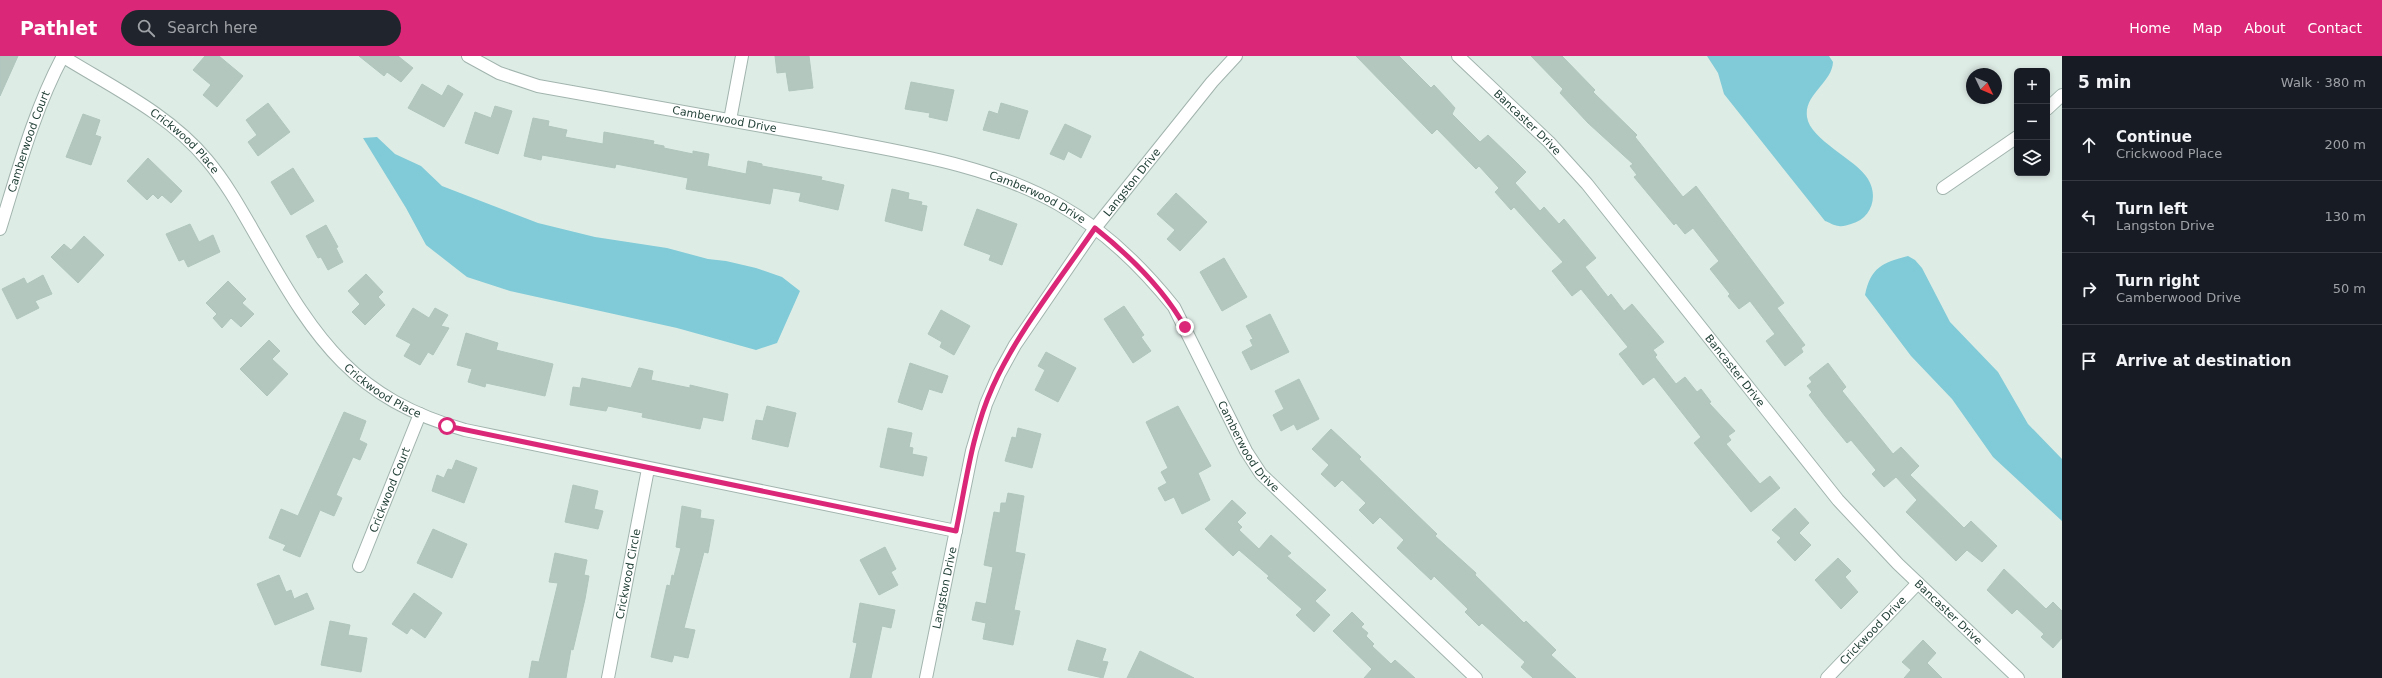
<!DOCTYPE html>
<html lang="en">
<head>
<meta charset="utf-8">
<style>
	:root { --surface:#171b24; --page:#20242c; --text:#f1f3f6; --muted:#9ea1a6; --line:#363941; --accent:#db2777 }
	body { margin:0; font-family:"DejaVu Sans",sans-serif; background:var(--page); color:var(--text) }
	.controls { position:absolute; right:12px; top:12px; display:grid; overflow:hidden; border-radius:6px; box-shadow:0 2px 6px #0003 }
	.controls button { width:36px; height:36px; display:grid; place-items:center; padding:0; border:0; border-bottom:1px solid var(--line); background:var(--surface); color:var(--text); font:20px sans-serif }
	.compass { position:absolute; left:1966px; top:12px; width:36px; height:36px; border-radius:50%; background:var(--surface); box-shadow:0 2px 6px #0003; rotate:134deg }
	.stop { position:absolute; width:12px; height:12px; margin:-9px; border:3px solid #db2777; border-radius:50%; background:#fff }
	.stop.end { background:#db2777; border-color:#fff; box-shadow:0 1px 4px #0008 }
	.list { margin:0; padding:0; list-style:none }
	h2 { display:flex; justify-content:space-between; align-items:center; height:52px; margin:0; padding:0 16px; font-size:17px }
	h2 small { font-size:13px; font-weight:400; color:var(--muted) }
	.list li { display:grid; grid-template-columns:26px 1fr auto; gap:12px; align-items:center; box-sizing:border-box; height:72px; padding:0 16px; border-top:1px solid var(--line) }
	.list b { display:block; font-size:15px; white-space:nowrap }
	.list p { margin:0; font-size:13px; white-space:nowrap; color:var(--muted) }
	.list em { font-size:13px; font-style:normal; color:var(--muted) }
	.icon { flex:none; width:22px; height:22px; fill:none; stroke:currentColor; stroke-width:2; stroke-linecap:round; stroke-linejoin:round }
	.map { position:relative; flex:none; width:2062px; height:622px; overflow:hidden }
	header { display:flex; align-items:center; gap:24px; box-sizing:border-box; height:56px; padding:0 20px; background:var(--accent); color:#fff }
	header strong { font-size:19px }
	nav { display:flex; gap:22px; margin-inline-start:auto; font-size:14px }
	.search { width:280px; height:36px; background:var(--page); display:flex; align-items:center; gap:10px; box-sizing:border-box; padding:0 14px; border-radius:22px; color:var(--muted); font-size:15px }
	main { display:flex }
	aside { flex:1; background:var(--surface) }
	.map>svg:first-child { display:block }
	.water { fill:#80cbd7 }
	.building { fill:#b3c7be; stroke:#b0c6bd }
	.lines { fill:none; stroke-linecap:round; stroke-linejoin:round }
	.minor-casing { stroke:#a1b4ad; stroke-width:14 }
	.minor { stroke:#fff; stroke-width:12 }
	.route { stroke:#db2777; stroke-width:5 }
	.labels { text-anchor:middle; stroke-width:3; stroke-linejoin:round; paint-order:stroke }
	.street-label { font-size:11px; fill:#1e3d34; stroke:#eff8f3 }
</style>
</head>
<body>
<header>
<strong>Pathlet</strong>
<div class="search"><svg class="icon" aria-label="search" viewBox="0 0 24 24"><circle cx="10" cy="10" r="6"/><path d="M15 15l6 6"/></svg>Search here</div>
<nav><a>Home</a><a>Map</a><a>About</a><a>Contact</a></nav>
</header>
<main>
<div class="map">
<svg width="2062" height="622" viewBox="0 0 2062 622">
	<rect width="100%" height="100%" fill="#deece6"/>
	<!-- water -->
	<path class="water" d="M1707,0H1829L1833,6C1832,27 1804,38 1807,61C1810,84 1856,103 1868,123C1879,141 1871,163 1851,168C1847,169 1842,171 1839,170C1834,170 1829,166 1825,165L1724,38L1718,17Z
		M377,81L395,98L421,110L442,130L538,167L595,181L667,192L708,203L726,205L756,212L782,221L800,235L777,287L756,294L677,272L510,235L467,221L426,189L406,152L363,82Z
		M1908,200L1915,204L1922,212L1950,266L1998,316L2028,368L2062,403V465L1993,401L1952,343L1911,300L1865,239C1871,211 1882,207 1908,200Z"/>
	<!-- building -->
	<path class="building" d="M0,0H18L0,40Z
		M205,0H219L243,20L217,51L203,39L211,29L193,14Z
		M359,0H398L413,12L401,26L387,16L384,20Z
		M775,0H809L813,32L789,35L786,16L777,17Z
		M1356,0H1399L1431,32L1434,29L1447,43L1455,52L1452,58L1480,86L1488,79L1514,104L1526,116L1515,127L1540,155L1544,151L1559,168L1564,163L1596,202L1585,211L1608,241L1611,238L1624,255L1632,248L1664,286L1653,294L1657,299L1655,301L1676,328L1685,321L1697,336L1701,333L1711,346L1709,347L1735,375L1728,380L1731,384L1726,388L1760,428L1770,420L1780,432L1751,456L1694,387L1701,381L1654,321L1643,329L1619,298L1628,291L1581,233L1572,240L1552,215L1563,206L1514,151L1511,154L1495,136L1499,132L1479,110L1476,113L1437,73L1432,78Z
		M1531,0H1562L1595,34L1593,36L1637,79L1635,81L1683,141L1696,130L1784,247L1777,252L1805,289L1801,292L1803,296L1785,310L1766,285L1775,278L1750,245L1739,253L1728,240L1730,238L1710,213L1719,205L1693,172L1685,178L1676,167L1674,169L1634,121L1637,119L1630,110L1633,108L1588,67L1560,37L1563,33Z
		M911,26L954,34L947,65L929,61L930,57L905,53Z
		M422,28L442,40L448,29L463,38L444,71L408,52Z
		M268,47L290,76L258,100L248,86L257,79L246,64Z
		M1001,47L1028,55L1019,83L983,74L989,55L998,58Z
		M495,50L512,55L498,98L465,87L475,56L491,62Z
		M83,58L100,64L95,79L101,81L91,109L66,101Z
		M533,62L549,65L548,70L567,74L565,81L603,88L604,76L654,85L653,88L664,90V92L693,98V95L709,98L707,110L746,118L748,105L762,108V110L822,121L821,124L844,129L838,154L799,145L801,137L773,132L770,148L686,133L688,122L616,108L615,112L542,99L541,104L524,100Z
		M1065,68L1091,80L1081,102L1068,95L1064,104L1050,98Z
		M148,102L182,135L171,147L162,139L158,143L153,138L147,144L127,125Z
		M293,112L314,145L291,159L271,126Z
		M892,133L909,137L908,143L922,146L921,149L927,150L922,175L885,165Z
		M1176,137L1207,166L1180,195L1167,183L1175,174L1157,158Z
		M977,153L1017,168L1002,209L989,204L991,199L964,189Z
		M190,168L199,186L213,179L220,196L188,211L184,203L179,205L166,178Z
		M326,169L338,191L336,192L343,206L328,214L321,201L318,202L306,180Z
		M84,180L104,199L78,227L51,201L64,188L71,194Z
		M1224,202L1247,241L1222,255L1200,216Z
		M366,218L383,236L378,241L385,249L365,269L352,256L360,248L348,235Z
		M43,219L52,238L35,245L39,252L17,263L2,233L24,222L27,228Z
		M228,225L246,243L242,247L254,258L241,271L231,262L222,272L213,262L217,258L206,247Z
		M1124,250L1144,279L1141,281L1151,295L1133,307L1104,263Z
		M413,252L429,262L435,252L448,259L441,270L449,272L433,299L428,296L420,309L404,300L411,288L396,280Z
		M941,254L970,270L954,299L940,291L942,286L928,278Z
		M1270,258L1289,296L1251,314L1242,296L1253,290L1250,284L1253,283L1246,270Z
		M466,277L498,287L496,294L553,308L545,340L486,327L485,331L468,326L472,313L457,309Z
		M269,284L280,295L272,303L288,318L267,340L240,313Z
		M1046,296L1076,312L1058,346L1035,334L1045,314L1038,310Z
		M910,307L948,320L942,337L929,333L922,354L898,346Z
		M1828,307L1846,331L1842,335L1893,398L1901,391L1919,410L1910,419L1964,472L1971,465L1997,490L1982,506L1967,494L1956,505L1906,456L1917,444L1896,421L1884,431L1872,418L1876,414L1851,384L1847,387L1825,360L1809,339L1812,336L1807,330L1812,326L1809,322Z
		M639,312L653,315L651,324L690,332V329L728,338L723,365L703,361L700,373L642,361L643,357L608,350L606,355L570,349L573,331L580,332L582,322L631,332Z
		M1299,323L1319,363L1297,374L1294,368L1281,375L1273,359L1284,353L1275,335Z
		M767,350L796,357L788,391L752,383L756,364L763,365Z
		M1178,350L1211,410L1198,417L1210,444L1182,458L1174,441L1165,445L1158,432L1167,427L1161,416L1168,412L1146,366Z
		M344,356L366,365L359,384L367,388L360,404L353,401L336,439L342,442L334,460L320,454L300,501L283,494L286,489L269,482L281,453L298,460Z
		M888,372L912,377L909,391L913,392L912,398L927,401L923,420L880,411Z
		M1018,372L1041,378L1032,412L1005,405L1012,381L1016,382Z
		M1331,373L1361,401L1359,403L1437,478L1435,480L1476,517L1475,519L1524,567L1526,565L1556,594L1551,599L1576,622H1533L1521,611L1525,606L1482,567L1479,570L1465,556L1468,553L1434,520L1431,524L1397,492L1404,484L1380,461L1373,468L1359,454L1366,447L1342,424L1335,431L1321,418L1329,409L1312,393Z
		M456,404L477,412L464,447L432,435L437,419L444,422L448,413L452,414Z
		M573,429L598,435L594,453L603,455L598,473L565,466Z
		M1008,437L1024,440L1015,496L1025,498L1014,554L1020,555L1013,589L983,583L986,567L972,564L976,546L986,548L993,511L984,509L994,456L1000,457L1001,447H1006Z
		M1232,444L1246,457L1237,466L1242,471L1239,474L1259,493L1271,479L1291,497L1287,500L1326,534L1315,545L1330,559L1314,576L1296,559L1302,553L1267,522L1269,520L1239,494L1233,500L1205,473Z
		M682,450L701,454L700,462L714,464L708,497L704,496L684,572L695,574L688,602L674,599L672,606L651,601L667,529L670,530L672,519L674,520L681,492L676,491Z
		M1795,452L1809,467L1799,477L1811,489L1795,505L1777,486L1781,482L1772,474Z
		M433,473L467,488L452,522L417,507Z
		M885,491L896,513L891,516L898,529L879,539L860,504Z
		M555,497L587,504L584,519L589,520L585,543L573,594L571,593L566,622H529L532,605L539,606L558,527L549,526Z
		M1838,502L1851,515L1845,521L1858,536L1841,553L1815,524Z
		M2004,513L2046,553L2053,546L2062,555V582L2053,592L2041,581L2044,578L2017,553L2012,558L1987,534Z
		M279,519L286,536L291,534L294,543L307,537L314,553L275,569L257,528Z
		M414,537L442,557L425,582L411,572L407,578L392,568Z
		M860,547L895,554L891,572L882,570L871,622H850L857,587L853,586Z
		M1352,556L1364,568L1361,571L1368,577L1366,580L1374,588L1372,590L1391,608L1395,604L1415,622H1364L1372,613L1333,575Z
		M330,565L350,569L348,579L367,582L361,616L321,609Z
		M1077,584L1106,593L1102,605L1108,606L1103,622L1068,614Z
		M1923,584L1936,597L1927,607L1942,622H1904L1911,614L1902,606Z
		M1140,595L1194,622H1127Z"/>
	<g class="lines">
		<defs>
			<g id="minor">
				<path id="s1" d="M62,0C112,31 169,58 207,104C229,130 245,161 262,190C316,285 355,343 465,374L956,475"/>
				<path id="s2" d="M468,0L499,17L538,30C635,47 732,64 829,82C906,97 989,109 1058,148C1103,173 1142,211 1174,251L1246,395L1261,418L1476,622"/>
				<path id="s3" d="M1458,0L1549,86L1587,128L1838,444L1898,508L2018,622"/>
				<path d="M2047,53L2062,39"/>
				<path d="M730,64L742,0"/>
				<path d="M1943,132L2017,81"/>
				<path id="s4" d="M0,173C18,115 34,54 63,0"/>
				<path id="s5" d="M359,510L420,358"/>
				<path id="s6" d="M608,622L648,413"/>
				<path id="s7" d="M926,622L972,395L986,348L999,318L1015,289L1095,172L1212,26L1236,0"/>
				<path id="s8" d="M1827,622L1918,527"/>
			</g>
		</defs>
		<!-- minor casing -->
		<use href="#minor" class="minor-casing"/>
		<!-- minor -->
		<use href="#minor" class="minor"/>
	</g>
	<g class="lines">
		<!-- route -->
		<path class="route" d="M447,370L956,475C966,427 972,376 993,330C1018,275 1061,222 1095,172C1130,200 1163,232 1185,271"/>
	</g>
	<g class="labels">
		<!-- street labels -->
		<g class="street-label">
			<text dy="4" stroke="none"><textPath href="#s2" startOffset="266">Camberwood Drive</textPath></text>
			<text dy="4" stroke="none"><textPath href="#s3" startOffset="96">Bancaster Drive</textPath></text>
			<text dy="4" stroke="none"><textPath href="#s4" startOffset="92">Camberwood Court</textPath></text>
			<text dy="4" stroke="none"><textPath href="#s1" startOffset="150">Crickwood Place</textPath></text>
			<text dy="4" stroke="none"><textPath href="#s7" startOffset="547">Langston Drive</textPath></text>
			<text dy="4" stroke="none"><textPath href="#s2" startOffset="590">Camberwood Drive</textPath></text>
			<text dy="4" stroke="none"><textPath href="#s3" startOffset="420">Bancaster Drive</textPath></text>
			<text dy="4" stroke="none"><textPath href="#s1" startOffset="473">Crickwood Place</textPath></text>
			<text dy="4" stroke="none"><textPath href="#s2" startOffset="926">Camberwood Drive</textPath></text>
			<text dy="4" stroke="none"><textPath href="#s5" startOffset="82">Crickwood Court</textPath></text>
			<text dy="4" stroke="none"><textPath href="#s6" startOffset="106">Crickwood Circle</textPath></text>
			<text dy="4" stroke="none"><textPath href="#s7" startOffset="92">Langston Drive</textPath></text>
			<text dy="4" stroke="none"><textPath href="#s3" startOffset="743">Bancaster Drive</textPath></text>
			<text dy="4" stroke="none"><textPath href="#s8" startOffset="66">Crickwood Drive</textPath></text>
		</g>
	</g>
</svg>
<div class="controls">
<button>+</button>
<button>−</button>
<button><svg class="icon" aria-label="layers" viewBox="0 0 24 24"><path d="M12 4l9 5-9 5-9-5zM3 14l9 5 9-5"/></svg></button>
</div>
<svg class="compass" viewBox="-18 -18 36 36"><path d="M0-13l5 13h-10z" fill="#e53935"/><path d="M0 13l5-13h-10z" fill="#9ea1a6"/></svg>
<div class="stop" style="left:447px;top:370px"></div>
<div class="stop end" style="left:1185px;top:271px"></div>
</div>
<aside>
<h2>5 min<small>Walk · 380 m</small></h2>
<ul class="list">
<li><svg class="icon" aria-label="ahead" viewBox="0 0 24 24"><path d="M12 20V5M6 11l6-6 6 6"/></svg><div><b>Continue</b><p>Crickwood Place</p></div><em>200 m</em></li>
<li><svg class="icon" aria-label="left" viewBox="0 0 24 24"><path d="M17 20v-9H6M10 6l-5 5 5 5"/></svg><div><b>Turn left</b><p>Langston Drive</p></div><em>130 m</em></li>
<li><svg class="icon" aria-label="right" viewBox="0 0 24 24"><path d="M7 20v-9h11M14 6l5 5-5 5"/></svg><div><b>Turn right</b><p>Camberwood Drive</p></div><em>50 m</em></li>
<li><svg class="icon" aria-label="arrive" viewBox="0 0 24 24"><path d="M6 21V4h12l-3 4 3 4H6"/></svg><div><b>Arrive at destination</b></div></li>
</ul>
</aside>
</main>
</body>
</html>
